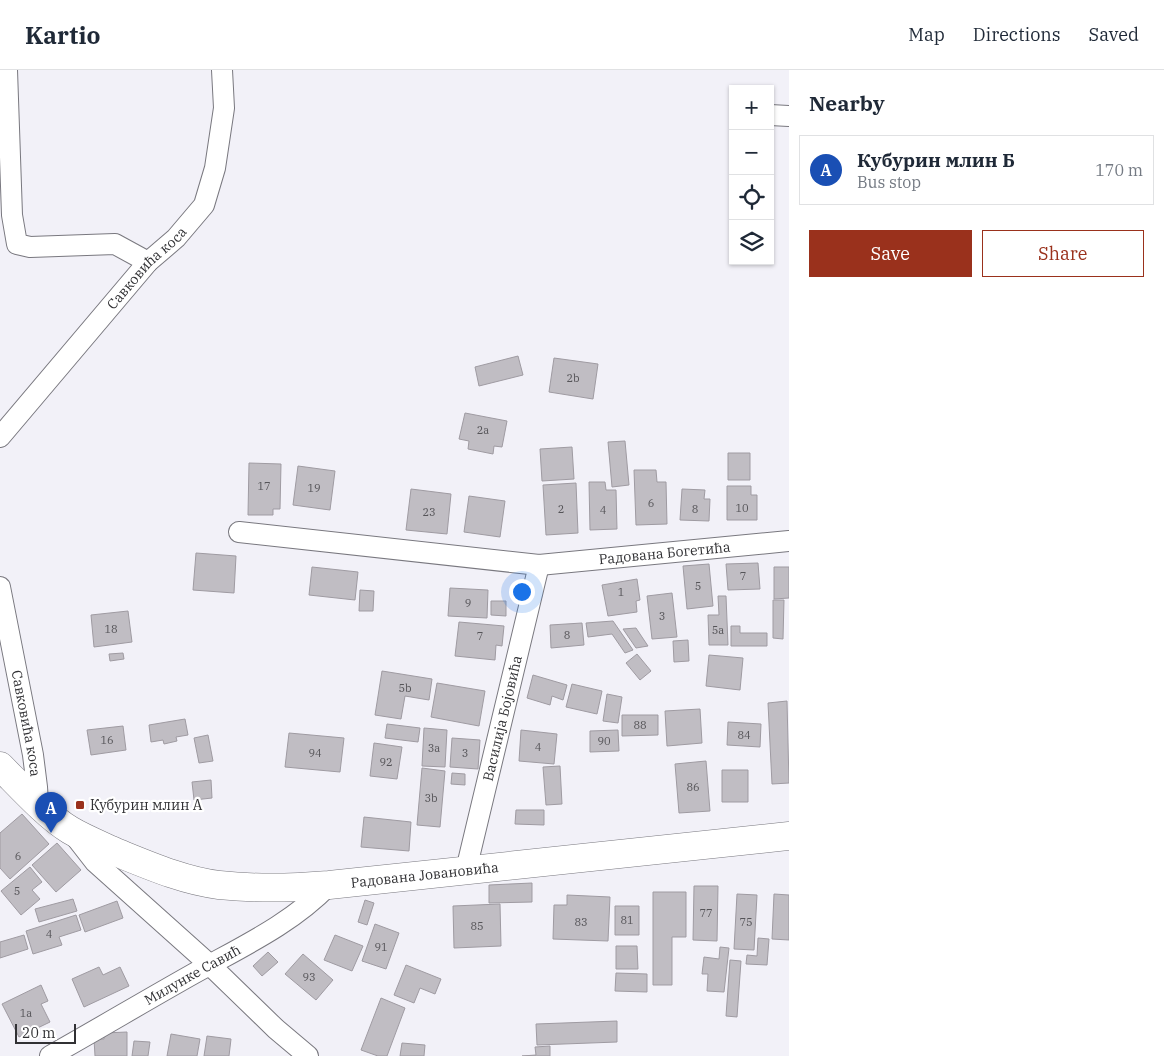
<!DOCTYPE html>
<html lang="en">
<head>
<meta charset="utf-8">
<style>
	:root { --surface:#fff; --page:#f6f6f7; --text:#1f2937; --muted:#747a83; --line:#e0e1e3; --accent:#9a311c }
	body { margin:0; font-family:"IBM Plex Serif",serif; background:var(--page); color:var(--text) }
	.controls { position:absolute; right:15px; top:15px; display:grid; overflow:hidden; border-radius:0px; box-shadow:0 1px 4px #0004 }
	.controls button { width:45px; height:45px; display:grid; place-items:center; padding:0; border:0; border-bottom:1px solid var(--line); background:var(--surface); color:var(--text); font:25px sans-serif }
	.scale { position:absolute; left:15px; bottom:12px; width:61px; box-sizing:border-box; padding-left:5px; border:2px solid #313134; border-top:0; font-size:14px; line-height:18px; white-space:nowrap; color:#313134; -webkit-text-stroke:4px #fff; paint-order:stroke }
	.you { position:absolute; left:521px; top:521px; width:18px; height:18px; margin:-12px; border:4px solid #fff; border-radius:50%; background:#1a73e8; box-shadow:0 0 0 8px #1a73e833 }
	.badge { display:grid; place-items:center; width:32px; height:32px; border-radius:50%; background:var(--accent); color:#fff; font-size:16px; font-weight:700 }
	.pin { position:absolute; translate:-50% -41px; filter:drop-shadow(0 1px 2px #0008) }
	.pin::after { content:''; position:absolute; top:26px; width:18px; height:15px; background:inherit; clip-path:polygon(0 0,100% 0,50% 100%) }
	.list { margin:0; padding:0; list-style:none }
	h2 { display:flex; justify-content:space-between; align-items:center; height:65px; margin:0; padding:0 20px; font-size:21px }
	h2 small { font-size:16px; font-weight:400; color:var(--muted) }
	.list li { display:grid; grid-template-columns:32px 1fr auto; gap:15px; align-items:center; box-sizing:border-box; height:70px; margin:0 10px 10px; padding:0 10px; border:1px solid var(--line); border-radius:0px }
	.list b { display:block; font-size:19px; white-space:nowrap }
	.list p { margin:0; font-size:16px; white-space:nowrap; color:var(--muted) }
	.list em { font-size:16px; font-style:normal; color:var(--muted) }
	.actions { display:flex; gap:10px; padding:15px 20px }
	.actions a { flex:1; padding:11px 0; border:1px solid var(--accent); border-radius:0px; text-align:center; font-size:18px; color:var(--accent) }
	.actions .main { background:var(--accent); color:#fff }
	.icon { flex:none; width:28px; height:28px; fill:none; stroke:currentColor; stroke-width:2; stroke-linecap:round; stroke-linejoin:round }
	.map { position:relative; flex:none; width:789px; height:986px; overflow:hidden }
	header { display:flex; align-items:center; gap:30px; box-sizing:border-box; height:70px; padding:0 25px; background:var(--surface); border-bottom:1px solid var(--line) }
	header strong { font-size:24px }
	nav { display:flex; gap:28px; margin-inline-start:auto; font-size:18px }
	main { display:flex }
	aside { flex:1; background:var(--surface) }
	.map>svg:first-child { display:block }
	.building { fill:#c0bdc3; stroke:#9f9ba2 }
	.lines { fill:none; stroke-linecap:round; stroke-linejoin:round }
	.minor-casing { stroke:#79787f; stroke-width:22 }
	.secondary-casing { stroke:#79787f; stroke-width:29 }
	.minor { stroke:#fff; stroke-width:20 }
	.secondary { stroke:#fff; stroke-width:28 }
	.poi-dot { fill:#9a311c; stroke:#fff; stroke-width:2 }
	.labels { text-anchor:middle; stroke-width:4.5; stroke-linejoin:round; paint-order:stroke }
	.number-label { font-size:11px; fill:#555458 }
	.street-label { font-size:14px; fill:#313134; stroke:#fff }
	.poi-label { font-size:14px; fill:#313134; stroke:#fff; text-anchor:start }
</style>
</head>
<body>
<header>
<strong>Kartio</strong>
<nav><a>Map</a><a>Directions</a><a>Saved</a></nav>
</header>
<main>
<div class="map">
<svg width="789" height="986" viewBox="0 0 789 986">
	<rect width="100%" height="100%" fill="#f2f1f8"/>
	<!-- building -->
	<path class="building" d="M518,286L523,305L479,316L475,297Z
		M554,288L598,294L593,329L549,322Z
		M465,343L507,351L502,377L494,376L493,384L468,379L469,371L459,369Z
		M625,371L629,415L612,417L608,372Z
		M572,377L574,409L542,411L540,379Z
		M728,383H750V410H728Z
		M249,393L281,394L280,439H273V445H248Z
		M298,396L335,401L330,440L293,435Z
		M634,400H656L657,412H666L667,454L636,455Z
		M589,412H605L606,420H616L617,459L590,460Z
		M576,413L578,463L546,465L543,415Z
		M727,416H751V425H757V450H727Z
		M411,419L451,424L447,464L406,460Z
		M682,419L705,420L704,429H710L709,451L680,450Z
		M469,426L505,431L500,467L464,462Z
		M196,483L236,486L234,523L193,520Z
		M758,493L760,519L728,520L726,494Z
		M709,494L713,536L687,539L683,496Z
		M312,497L358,502L355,530L309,525Z
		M774,497H789V528L774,529Z
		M637,509L640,530L636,531L637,542L608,546L602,515Z
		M450,518L488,520L487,548L448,546Z
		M360,520L374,521L373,541H359Z
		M672,523L677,567L652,569L647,526Z
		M718,526H726L728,575H709L708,545H719Z
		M773,530H784L783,569L773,568Z
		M491,531H506V546L491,545Z
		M128,541L132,572L94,577L91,545Z
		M613,551L633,580L625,583L612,564L588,567L586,553Z
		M459,552L504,556L502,576L496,575L495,590L455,586Z
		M582,553L584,575L551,578L550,555Z
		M731,556H740V563H767V576H731Z
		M636,558L648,576L636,578L623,559Z
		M688,570L689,591L674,592L673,571Z
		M123,583L124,589L110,591L109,584Z
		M637,584L651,601L640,610L626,593Z
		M709,585L743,588L740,620L706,616Z
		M382,601L432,609L429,630L405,626L401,649L375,645Z
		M533,605L567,615L563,630L552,626L550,635L527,628Z
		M437,613L485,621L479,656L431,647Z
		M572,614L602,621L597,644L566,637Z
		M607,624L622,627L618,653L603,651Z
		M787,631L789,713L772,714L768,633Z
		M700,639L702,673L667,676L665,641Z
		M622,645H658V665L622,666Z
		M185,649L188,665L176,667L177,671L164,674L163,670L151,672L149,655Z
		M728,652L761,654L760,677L727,675Z
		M387,654L420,658L418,672L385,668Z
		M123,656L126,680L91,685L87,660Z
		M424,658L447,660L445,697L422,696Z
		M521,660L557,664L554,694L519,691Z
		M618,660L619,681L590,682V661Z
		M289,663L344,668L340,702L285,697Z
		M208,665L213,691L199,693L194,668Z
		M452,668L480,670L478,699L450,697Z
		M374,673L402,677L397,709L370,706Z
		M706,691L710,741L679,743L675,694Z
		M560,696L562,734L546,735L543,697Z
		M422,698L445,701L440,757L417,755Z
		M722,700H748V732H722Z
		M452,703L465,704V715L451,714Z
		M211,710L212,728L194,730L192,712Z
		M516,740H544V755L515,754Z
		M22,744L49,774L10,809L0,798V763Z
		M364,747L411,752L409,781L361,777Z
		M57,773L81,800L56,822L32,795Z
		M30,797L42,812L32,820L40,829L21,845L1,821Z
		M532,813V832L489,833V815Z
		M694,816H718L717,871L693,870Z
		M653,822H686V867H672V915H653Z
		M737,824L757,825L754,880L734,879Z
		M774,824L789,825V870L772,869Z
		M567,825L610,827L608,871L553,869L554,835H567Z
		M73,829L77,841L39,852L35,839Z
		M365,830L374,833L367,855L358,852Z
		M117,831L123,848L85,862L79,845Z
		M500,834L501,876L454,878L453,836Z
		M615,836H639V865H615Z
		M76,845L81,860L59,867L62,875L33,884L26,861Z
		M375,854L399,863L386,899L362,891Z
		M24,865L28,879L0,888V872Z
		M335,865L363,876L352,901L324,890Z
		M758,868L769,869L767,895L746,894L747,885L757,886Z
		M616,876H637L638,899H616Z
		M720,877L729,878L724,922L707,921L708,904H702L704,887L719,889Z
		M268,882L278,892L262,906L253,896Z
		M303,884L333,910L316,930L285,904Z
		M730,890L741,891L737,947L726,946Z
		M406,895L441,909L435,924L420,918L414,933L394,925Z
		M99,897L103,905L120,897L129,916L84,937L72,909Z
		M616,903L647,904V922L615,921Z
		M41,915L48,931L41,934L50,952L19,967L2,934Z
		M381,928L405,938L387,986H378L361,980Z
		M617,951V972L537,975L536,954Z
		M127,962V986H95L94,969H104V963Z
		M171,964L200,969L197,986H167Z
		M207,966L231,969L229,986H204Z
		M134,971L150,972L148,986H132Z
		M402,973L425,975L424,986H400Z
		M550,976V986H522L536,985L535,977Z"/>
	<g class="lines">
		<defs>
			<g id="minor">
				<path d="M7,0L12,145L17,174L30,177L115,174L148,192"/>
				<path d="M770,45L789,46"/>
				<path id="s1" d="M0,367L148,192L176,168L204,135L215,98L224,38L222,0"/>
				<path id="s2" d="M239,462L539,495L789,471"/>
				<path id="s3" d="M0,517L33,685L37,717L38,732"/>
				<path d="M74,765L95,792L210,895L276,959L308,986"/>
				<path id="s4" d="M466,800L539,495"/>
				<path id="s5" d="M50,986C98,959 145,931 193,904C241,877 290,855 329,815"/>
			</g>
			<g id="secondary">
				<path id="s6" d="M0,696C20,716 47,746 70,760C85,769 103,776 118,783C150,796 185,811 219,815C256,819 293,818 329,815L789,766"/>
			</g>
		</defs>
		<!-- minor casing -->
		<use href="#minor" class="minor-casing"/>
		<!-- secondary casing -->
		<use href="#secondary" class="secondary-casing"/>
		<!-- minor -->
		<use href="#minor" class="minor"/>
		<!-- secondary -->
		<use href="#secondary" class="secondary"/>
	</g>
	<!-- markers -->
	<rect class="poi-dot" x="75" y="730" width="10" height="10" rx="2.5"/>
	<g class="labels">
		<!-- number labels -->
		<g class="number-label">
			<text x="573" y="312">2b</text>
			<text x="483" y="364">2a</text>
			<text x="264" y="420">17</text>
			<text x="314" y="422">19</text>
			<text x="651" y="437">6</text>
			<text x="742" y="442">10</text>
			<text x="561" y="443">2</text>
			<text x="695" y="443">8</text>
			<text x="603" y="444">4</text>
			<text x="429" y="446">23</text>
			<text x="743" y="510">7</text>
			<text x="698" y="520">5</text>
			<text x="621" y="526">1</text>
			<text x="468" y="537">9</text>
			<text x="662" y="550">3</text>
			<text x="111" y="563">18</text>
			<text x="718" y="564">5a</text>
			<text x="567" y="569">8</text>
			<text x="480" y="570">7</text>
			<text x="405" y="622">5b</text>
			<text x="640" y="659">88</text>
			<text x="744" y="669">84</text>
			<text x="107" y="674">16</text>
			<text x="604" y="675">90</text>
			<text x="538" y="681">4</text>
			<text x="434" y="682">3a</text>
			<text x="315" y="687">94</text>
			<text x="465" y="687">3</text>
			<text x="386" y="696">92</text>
			<text x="693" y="721">86</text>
			<text x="431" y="732">3b</text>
			<text x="18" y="790">6</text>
			<text x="17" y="825">5</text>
			<text x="706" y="847">77</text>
			<text x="627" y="854">81</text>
			<text x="581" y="856">83</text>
			<text x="746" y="856">75</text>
			<text x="477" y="860">85</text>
			<text x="49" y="868">4</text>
			<text x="381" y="881">91</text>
			<text x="309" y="911">93</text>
			<text x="26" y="947">1a</text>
		</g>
		<!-- street labels -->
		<g class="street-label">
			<text dy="5" stroke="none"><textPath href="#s1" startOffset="224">Савковића коса</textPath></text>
			<text dy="5" stroke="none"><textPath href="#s2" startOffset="428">Радована Богетића</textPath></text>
			<text dy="5" stroke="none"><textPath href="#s4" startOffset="156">Василија Бојовића</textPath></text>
			<text dy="5" stroke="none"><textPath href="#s3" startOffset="139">Савковића коса</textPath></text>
			<text dy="5" stroke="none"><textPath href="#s6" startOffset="461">Радована Јовановића</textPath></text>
			<text dy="5" stroke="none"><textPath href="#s5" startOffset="164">Милунке Савић</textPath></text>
		</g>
		<!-- poi labels -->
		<g class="poi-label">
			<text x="90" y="740">Кубурин млин А</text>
		</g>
	</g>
</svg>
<div class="controls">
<button>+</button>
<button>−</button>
<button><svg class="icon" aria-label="locate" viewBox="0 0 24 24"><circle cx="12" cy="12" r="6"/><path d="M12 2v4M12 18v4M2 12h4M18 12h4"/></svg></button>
<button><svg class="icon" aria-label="layers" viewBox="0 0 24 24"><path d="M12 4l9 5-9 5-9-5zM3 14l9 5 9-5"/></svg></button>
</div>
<div class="scale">20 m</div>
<div class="you"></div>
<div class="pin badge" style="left:51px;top:763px;background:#1a4fb4">A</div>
</div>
<aside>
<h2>Nearby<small></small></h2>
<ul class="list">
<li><span class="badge" style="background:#1a4fb4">A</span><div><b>Кубурин млин Б</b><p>Bus stop</p></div><em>170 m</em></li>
</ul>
<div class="actions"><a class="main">Save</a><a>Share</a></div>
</aside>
</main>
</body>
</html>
